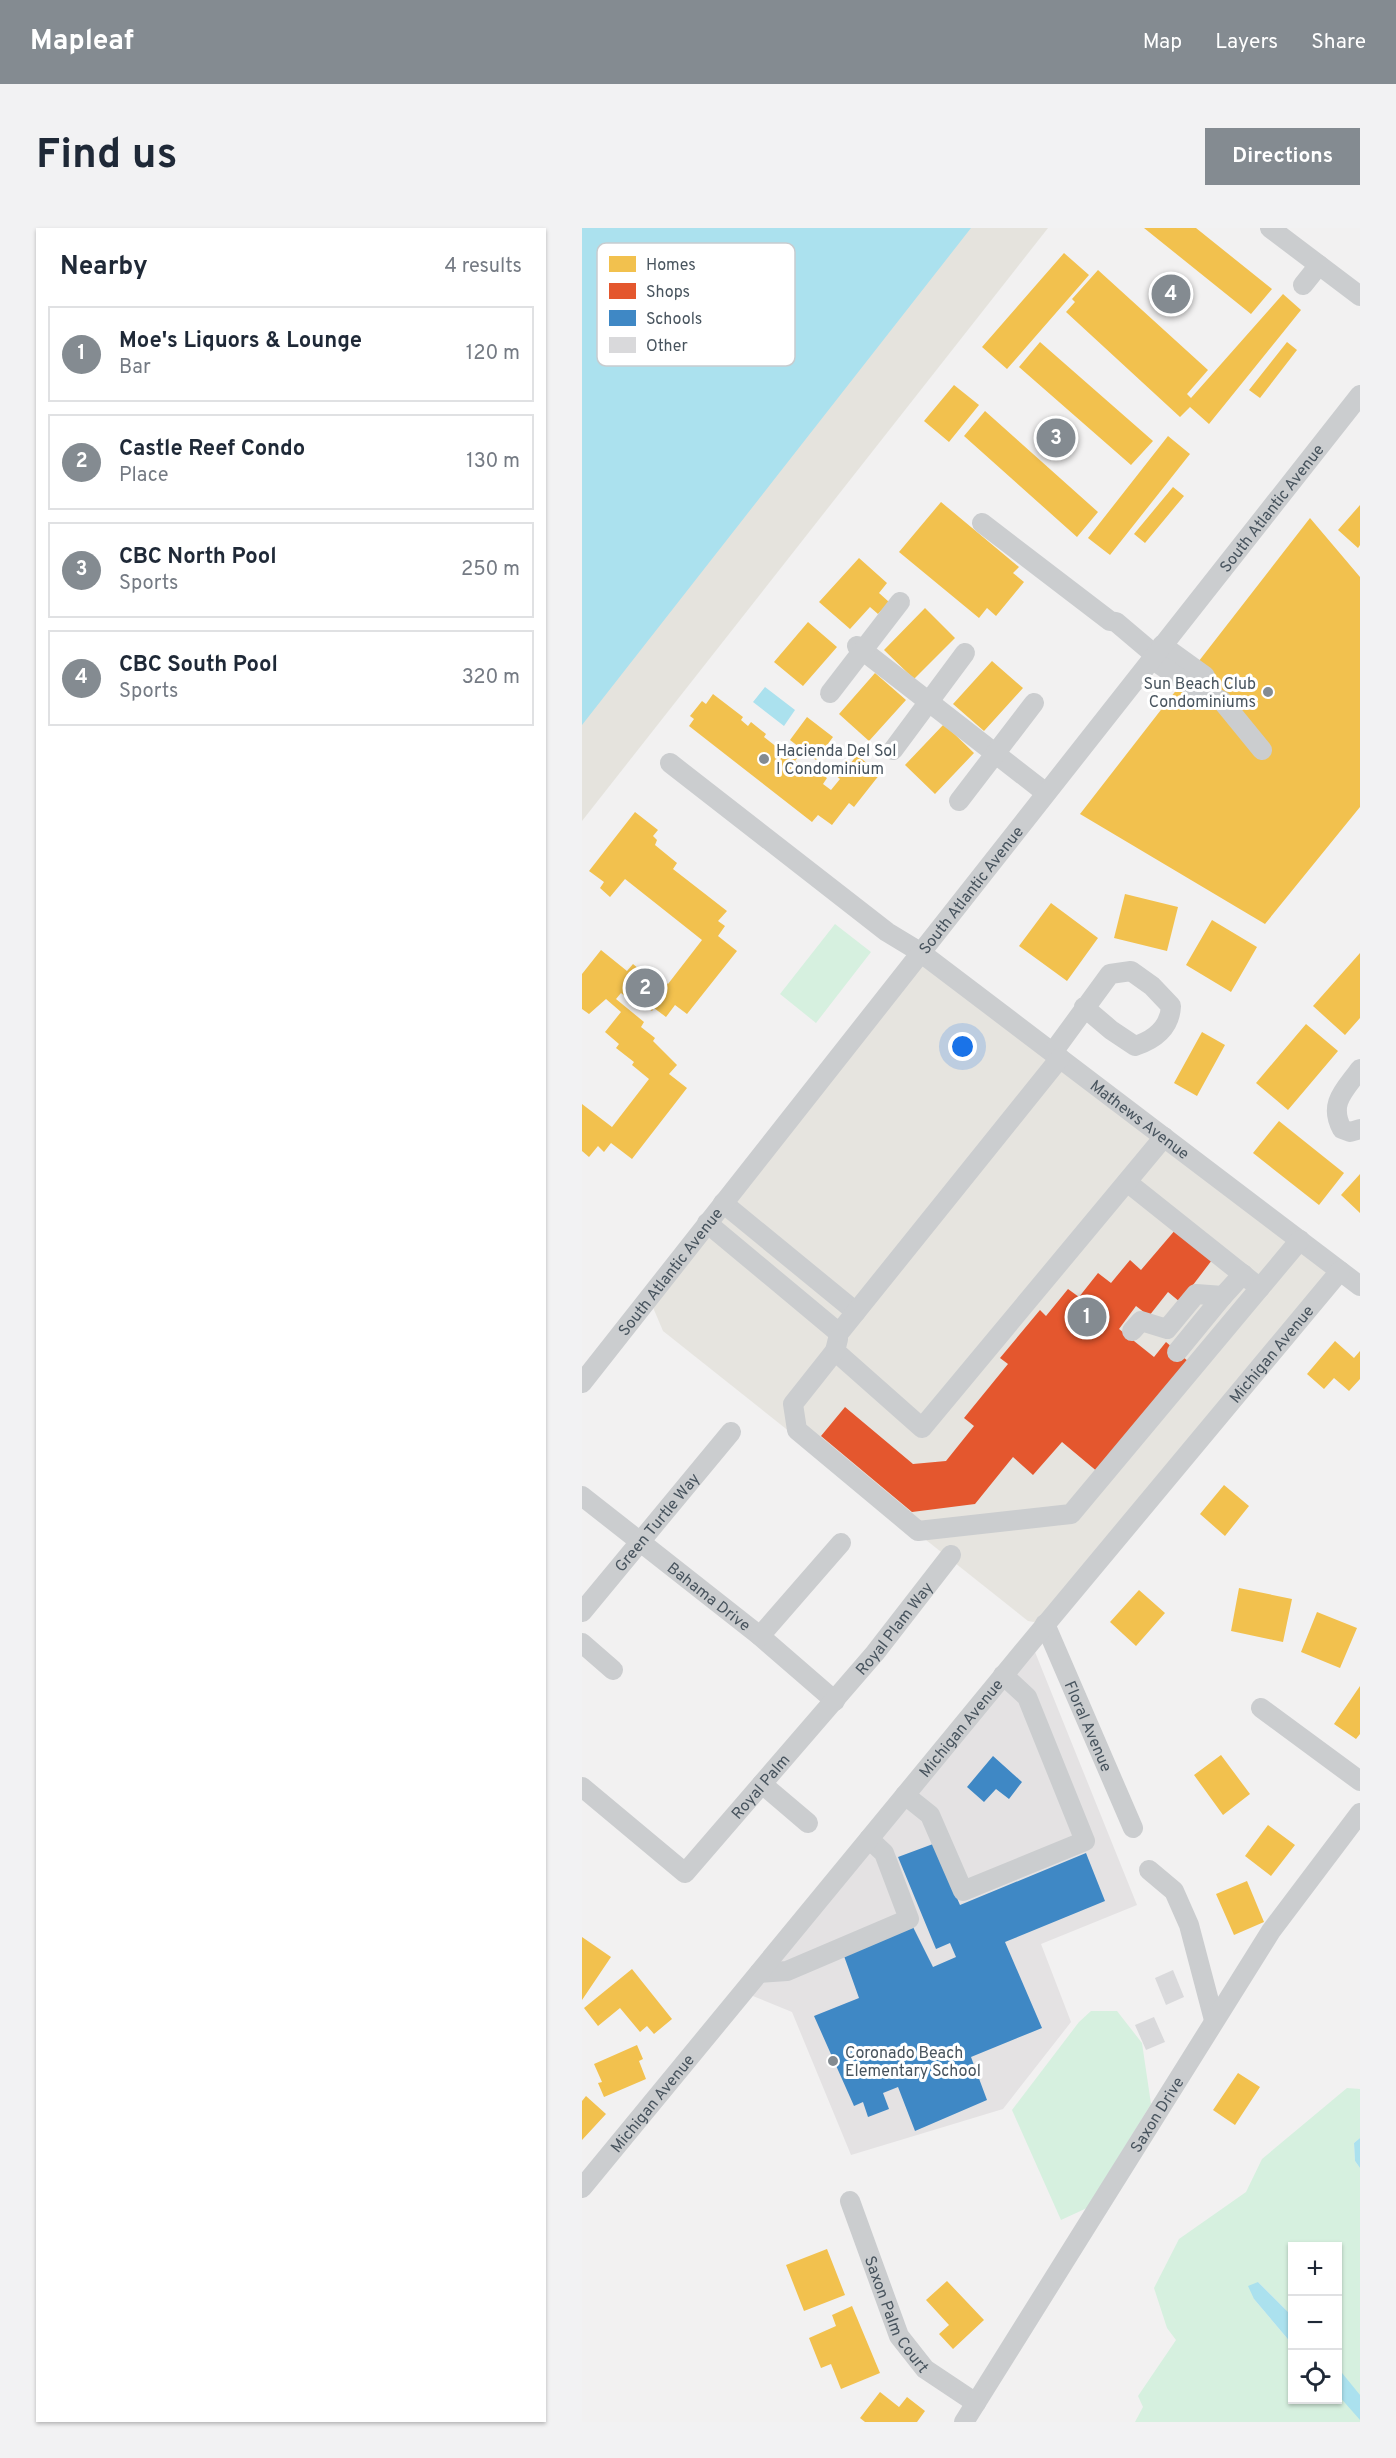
<!DOCTYPE html>
<html lang="en">
<head>
<meta charset="utf-8">
<style>
	:root { --surface:#fff; --page:#f2f2f3; --text:#1f2937; --muted:#747a83; --line:#e0e1e3; --accent:#848b91 }
	body { margin:0; font-family:Overpass,sans-serif; background:var(--page); color:var(--text) }
	.controls { position:absolute; right:18px; bottom:18px; display:grid; overflow:hidden; border-radius:0px; box-shadow:0 2px 4px #0004 }
	.controls button { width:54px; height:54px; display:grid; place-items:center; padding:0; border:0; border-bottom:2px solid var(--line); background:var(--surface); color:var(--text); font:30px sans-serif }
	.you { position:absolute; left:381px; top:819px; width:21px; height:21px; margin:-15px; border:4px solid #fff; border-radius:50%; background:#1a73e8; box-shadow:0 0 0 9px #1a73e833 }
	.badge { display:grid; place-items:center; width:39px; height:39px; border-radius:50%; background:var(--accent); color:#fff; font-size:20px; font-weight:700 }
	.pin { position:absolute; translate:-50% -50%; border:3px solid #fff; box-shadow:0 2px 6px #0006 }
	.list { margin:0; padding:0; list-style:none }
	h2 { display:flex; justify-content:space-between; align-items:center; height:78px; margin:0; padding:0 24px; font-size:26px }
	h2 small { font-size:20px; font-weight:400; color:var(--muted) }
	.list li { display:grid; grid-template-columns:39px 1fr auto; gap:18px; align-items:center; box-sizing:border-box; height:96px; margin:0 12px 12px; padding:0 12px; border:2px solid var(--line); border-radius:0px }
	.list b { display:block; font-size:22px; white-space:nowrap }
	.list p { margin:0; font-size:20px; white-space:nowrap; color:var(--muted) }
	.list em { font-size:20px; font-style:normal; color:var(--muted) }
	.icon { flex:none; width:33px; height:33px; fill:none; stroke:currentColor; stroke-width:2; stroke-linecap:round; stroke-linejoin:round }
	.map { position:relative; flex:none; width:778px; height:2194px; overflow:hidden; border-radius:0px }
	header { display:flex; align-items:center; gap:36px; box-sizing:border-box; height:84px; padding:0 30px; background:var(--accent); color:#fff }
	header strong { font-size:28px }
	nav { display:flex; gap:33px; margin-inline-start:auto; font-size:21px }
	.intro { display:flex; align-items:center; justify-content:space-between; box-sizing:border-box; height:144px; padding:0 36px }
	h1 { margin:0; font-size:42px }
	.button { padding:15px 27px; border-radius:0px; background:var(--accent); color:#fff; font-size:21px; font-weight:700 }
	main { display:flex; gap:36px; padding:0 36px }
	aside { flex:1; background:var(--surface); border-radius:0px; box-shadow:0 2px 4px #0004 }
	.map>svg:first-child { display:block }
	.commercial { fill:#e6e4df }
	.education { fill:#e4e2e3 }
	.green { fill:#d6f0df; fill-rule:evenodd }
	.sand { fill:#e5e3dd }
	.water { fill:#abe1ee }
	.homes { fill:#f2c14e }
	.shops { fill:#e4572e }
	.schools { fill:#3f88c5 }
	.building { fill:#d9d9db }
	.lines { fill:none; stroke-linecap:round; stroke-linejoin:round }
	.minor { stroke:#cbcdcf; stroke-width:20 }
	.poi-dot { fill:#848b91; stroke:#fff; stroke-width:2 }
	.labels { text-anchor:middle; stroke-width:6; stroke-linejoin:round; paint-order:stroke }
	.street-label { font-size:16px; fill:#48545e; stroke:#fff }
	.poi-label { font-size:16px; fill:#48545e; stroke:#fff; text-anchor:start }
	.key { fill:#fff; stroke:#c8cccf; stroke-width:1.5 }
	.key-label { font-size:16px; fill:#48545e }
</style>
</head>
<body>
<header>
<strong>Mapleaf</strong>
<nav><a>Map</a><a>Layers</a><a>Share</a></nav>
</header>
<div class="intro"><h1>Find us</h1><a class="button">Directions</a></div>
<main>
<aside>
<h2>Nearby<small>4 results</small></h2>
<ul class="list">
<li><span class="badge">1</span><div><b>Moe's Liquors &amp; Lounge</b><p>Bar</p></div><em>120 m</em></li>
<li><span class="badge">2</span><div><b>Castle Reef Condo</b><p>Place</p></div><em>130 m</em></li>
<li><span class="badge">3</span><div><b>CBC North Pool</b><p>Sports</p></div><em>250 m</em></li>
<li><span class="badge">4</span><div><b>CBC South Pool</b><p>Sports</p></div><em>320 m</em></li>
</ul>
</aside>
<div class="map">
<svg width="778" height="2194" viewBox="0 0 778 2194">
	<rect width="100%" height="100%" fill="#f2f1f1"/>
	<!-- commercial -->
	<path class="commercial" d="M338,724L758,1043L463,1396L446,1393L81,1103L67,1070Z"/>
	<!-- education -->
	<path class="education" d="M449,1414L555,1677L459,1716L489,1794L421,1881L269,1927L210,1784L161,1764Z"/>
	<!-- green -->
	<path class="green" d="M253,696L289,724L234,795L198,766Z
		M509,1783H535L560,1815L569,1876L505,1980L479,1992L430,1882L497,1794Z
		M765,1860L778,1861V1910L772,1915L773,1933L778,1940V2194H553L561,2179L556,2168L594,2112L585,2100L572,2060L597,2011L664,1964L680,1931ZM710,2018H756V2172H710V2116L672,2071L676,2054L710,2088Z"/>
	<!-- sand -->
	<path class="sand" d="M0,0H466L0,593Z"/>
	<!-- water -->
	<path class="water" d="M0,0H389L0,497Z
		M583,50L606,70L596,83L572,63Z
		M467,194L491,214L481,226L458,207Z
		M183,459L213,482L202,498L171,474Z
		M778,1910V1940L773,1933L772,1915Z
		M676,2054L710,2088V2116L672,2071L666,2058Z
		M756,2140L778,2167V2192L756,2167Z"/>
	<!-- homes -->
	<path class="homes" d="M562,0H614L690,61L669,86Z
		M482,25L507,47L425,141L400,119Z
		M516,42L626,142L605,166L609,170L701,66L719,82L627,196L608,179L598,189L484,84L493,74L490,71Z
		M458,114L571,213L549,237L437,139Z
		M705,114L715,122L678,170L667,162Z
		M372,157L397,177L367,214L342,193Z
		M403,183L516,284L495,309L382,208Z
		M586,208L608,226L528,327L506,310Z
		M591,259L602,268L563,315L552,306Z
		M359,274L437,339L431,345L442,354L414,388L405,380L397,390L317,324Z
		M778,277V317L776,320L756,302Z
		M728,290L778,349V579L683,696L498,586Z
		M277,330L305,355L297,365L307,374L296,386L288,379L268,401L237,374Z
		M343,380L373,410L332,451L302,422Z
		M226,394L255,419L221,458L192,434Z
		M410,433L441,460L402,503L371,476Z
		M293,445L324,472L287,513L257,486Z
		M131,466L161,489L159,492L166,498L169,494L184,506L182,509L196,520L199,516L216,529L213,533L227,543L230,539L245,550L241,556L249,562L258,551L253,547L264,533L268,536L275,527L298,546L272,579L267,575L250,597L236,587L230,594L107,498L112,491L108,488L120,473L124,476Z
		M225,489L251,509L234,532L208,512Z
		M362,496L392,525L353,566L323,537Z
		M53,584L76,602L71,608L75,612L73,617L95,635L91,641L145,683L136,693L143,698L136,708L155,723L105,786L93,777L84,789L72,780L70,783L53,770L51,775L39,765L34,771L62,794L59,799L73,810L71,813L95,837L87,846L105,860L50,931L29,915L22,924L16,918L7,929L0,923V876L30,899L67,851L50,837L52,834L34,820L37,816L23,804L39,784L24,771L7,786L0,781V746L19,722L45,743L51,736L63,746L67,741L86,756L120,712L43,651L28,669L18,660L22,654L7,643Z
		M543,666L596,679L585,723L532,710Z
		M469,675L516,710L485,753L437,718Z
		M630,692L675,719L649,764L604,737Z
		M778,725V790L763,807L731,778Z
		M724,796L756,823L706,882L674,855Z
		M620,804L643,817L615,868L592,855Z
		M697,893L762,945L737,977L671,925Z
		M778,946V985L759,967Z
		M753,1113L772,1130L778,1123V1151L767,1163L752,1150L742,1161L725,1146Z
		M642,1257L667,1278L643,1308L618,1286Z
		M657,1360L710,1371L701,1414L649,1403Z
		M557,1362L583,1385L554,1418L528,1394Z
		M735,1384L775,1400L758,1440L719,1424Z
		M778,1458V1506L774,1511L752,1496Z
		M639,1527L668,1566L641,1587L612,1547Z
		M686,1597L713,1617L689,1648L663,1628Z
		M665,1653L682,1694L652,1707L634,1666Z
		M0,1709L29,1729L0,1772Z
		M50,1741L90,1791L72,1806L65,1798L58,1804L38,1780L16,1798L2,1780Z
		M55,1817L61,1831L57,1833L64,1851L22,1869L16,1855L20,1854L12,1836Z
		M656,1845L678,1859L653,1897L631,1882Z
		M4,1868L24,1886L0,1912V1873Z
		M245,2021L263,2067L222,2083L204,2037Z
		M365,2053L402,2092L371,2121L357,2106L367,2097L344,2072Z
		M270,2078L298,2145L259,2161L249,2136L239,2140L227,2110L254,2098L250,2087Z
		M298,2164L317,2179L325,2169L343,2183L335,2194H283L278,2190Z"/>
	<!-- shops -->
	<path class="shops" d="M594,1001L630,1032L598,1074L586,1064L567,1088L554,1078L537,1101L572,1129L584,1114L608,1135L517,1245L480,1214L451,1247L431,1229L393,1276L330,1284L239,1208L263,1179L331,1236L364,1233L392,1198L382,1190L426,1136L418,1130L458,1082L464,1088L486,1061L497,1069L516,1045L529,1055L548,1032L559,1042Z"/>
	<!-- schools -->
	<path class="schools" d="M411,1528L440,1554L427,1571L414,1561L402,1574L385,1559Z
		M351,1616L378,1677L504,1625L523,1673L423,1714L460,1800L389,1829L405,1872L333,1903L316,1859L301,1865L307,1881L286,1889L281,1874L272,1878L232,1788L277,1770L262,1728L331,1699L351,1739L374,1729L368,1715L354,1721L316,1629Z"/>
	<!-- building -->
	<path class="building" d="M591,1742L602,1769L584,1777L573,1750Z
		M572,1789L583,1814L564,1822L553,1797Z"/>
	<g class="lines">
		<!-- minor -->
		<g class="minor">
			<path d="M688,0L778,68"/>
			<path d="M721,57L737,37"/>
			<path d="M400,295L528,393L534,394L573,427"/>
			<path d="M580,417L623,448L628,466"/>
			<path d="M275,418L464,565"/>
			<path d="M570,431L613,461L640,473L680,522"/>
			<path d="M248,465L318,374"/>
			<path d="M311,522L383,425"/>
			<path id="s1" d="M88,535L305,704L338,724L778,1058"/>
			<path d="M377,573L452,475"/>
			<path d="M471,824L528,746L549,743L570,758L589,778C588,800 572,812 553,818L529,802L502,779"/>
			<path d="M778,841C763,862 746,875 760,901L768,904L778,901"/>
			<path d="M545,954L678,1060"/>
			<path d="M141,975L274,1084"/>
			<path d="M125,995L257,1105L478,830"/>
			<path d="M550,1103L559,1093L585,1101L614,1066L641,1068L661,1046"/>
			<path d="M256,1111L253,1123L340,1200L582,909"/>
			<path d="M253,1123L211,1176L215,1202L336,1303L489,1286L718,1012"/>
			<path d="M595,1124L641,1068"/>
			<path id="s2" d="M0,1155L778,167"/>
			<path id="s3" d="M0,1268L178,1408L253,1473"/>
			<path id="s4" d="M0,1384L149,1204"/>
			<path id="s5" d="M463,1396L551,1600"/>
			<path d="M178,1408L259,1315"/>
			<path d="M0,1415L31,1442"/>
			<path d="M679,1480L778,1553"/>
			<path d="M180,1556L226,1595"/>
			<path id="s6" d="M0,1559L103,1645L293,1425L369,1327"/>
			<path d="M323,1567L348,1587L381,1663L503,1613L445,1469L421,1447"/>
			<path d="M567,1642L592,1663L607,1697L632,1792"/>
			<path d="M177,1745L205,1743L327,1691L302,1625L287,1611"/>
			<path id="s7" d="M0,1960L449,1414L758,1043"/>
			<path id="s8" d="M268,1973L317,2108L343,2141L394,2175"/>
			<path id="s9" d="M382,2194L689,1703L778,1585"/>
		</g>
	</g>
	<!-- markers -->
	<g class="poi-dot">
		<circle cx="686" cy="464" r="6"/>
		<circle cx="182" cy="531" r="6"/>
		<circle cx="251" cy="1833" r="6"/>
	</g>
	<g class="labels">
		<!-- street labels -->
		<g class="street-label">
			<text dy="6" stroke="none"><textPath href="#s2" startOffset="1114">South Atlantic Avenue</textPath></text>
			<text dy="6" stroke="none"><textPath href="#s2" startOffset="628">South Atlantic Avenue</textPath></text>
			<text dy="6" stroke="none"><textPath href="#s1" startOffset="590">Mathews Avenue</textPath></text>
			<text dy="6" stroke="none"><textPath href="#s2" startOffset="142">South Atlantic Avenue</textPath></text>
			<text dy="6" stroke="none"><textPath href="#s7" startOffset="1082">Michigan Avenue</textPath></text>
			<text dy="6" stroke="none"><textPath href="#s4" startOffset="117">Green Turtle Way</textPath></text>
			<text dy="6" stroke="none"><textPath href="#s3" startOffset="162">Bahama Drive</textPath></text>
			<text dy="6" stroke="none"><textPath href="#s6" startOffset="456">Royal Plam Way</textPath></text>
			<text dy="6" stroke="none"><textPath href="#s5" startOffset="111">Floral Avenue</textPath></text>
			<text dy="6" stroke="none"><textPath href="#s7" startOffset="596">Michigan Avenue</textPath></text>
			<text dy="6" stroke="none"><textPath href="#s6" startOffset="249">Royal Palm</textPath></text>
			<text dy="6" stroke="none"><textPath href="#s7" startOffset="110">Michigan Avenue</textPath></text>
			<text dy="6" stroke="none"><textPath href="#s9" startOffset="363">Saxon Drive</textPath></text>
			<text dy="6" stroke="none"><textPath href="#s8" startOffset="123">Saxon Palm Court</textPath></text>
		</g>
		<!-- poi labels -->
		<g class="poi-label">
			<text x="674" y="461" text-anchor="end">Sun Beach Club<tspan x="674" dy="18">Condominiums</tspan></text>
			<text x="194" y="528">Hacienda Del Sol<tspan x="194" dy="18">I Condominium</tspan></text>
			<text x="263" y="1830">Coronado Beach<tspan x="263" dy="18">Elementary School</tspan></text>
		</g>
	</g>
	<!-- legend -->
	<rect x="15" y="15" width="198" height="123" rx="9" class="key"/>
	<rect x="27" y="28" width="27" height="16" fill="#f2c14e"/>
	<rect x="27" y="55" width="27" height="16" fill="#e4572e"/>
	<rect x="27" y="82" width="27" height="16" fill="#3f88c5"/>
	<rect x="27" y="109" width="27" height="16" fill="#d9d9db"/>
	<g class="key-label">
		<text x="64" y="42">Homes</text>
		<text x="64" y="69">Shops</text>
		<text x="64" y="96">Schools</text>
		<text x="64" y="123">Other</text>
	</g>
</svg>
<div class="controls">
<button>+</button>
<button>−</button>
<button><svg class="icon" aria-label="locate" viewBox="0 0 24 24"><circle cx="12" cy="12" r="6"/><path d="M12 2v4M12 18v4M2 12h4M18 12h4"/></svg></button>
</div>
<div class="you"></div>
<div class="pin badge" style="left:505px;top:1089px">1</div>
<div class="pin badge" style="left:63px;top:760px">2</div>
<div class="pin badge" style="left:474px;top:210px">3</div>
<div class="pin badge" style="left:589px;top:66px">4</div>
</div>
</main>
</body>
</html>
